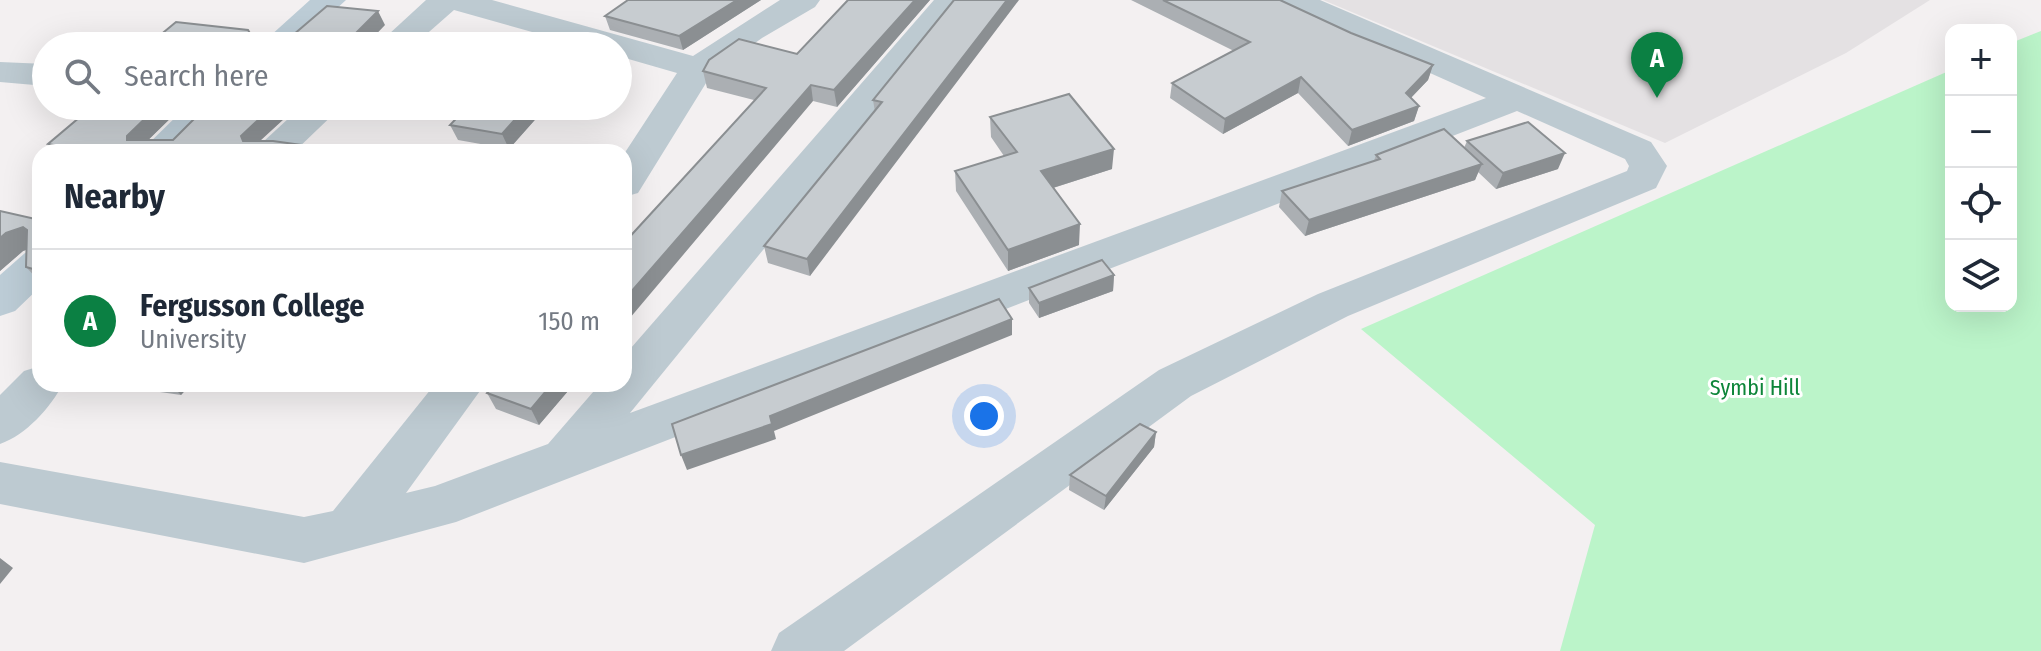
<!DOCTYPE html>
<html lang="en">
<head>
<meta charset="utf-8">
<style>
	:root { --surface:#fff; --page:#f2f2f3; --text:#1f2937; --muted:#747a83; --line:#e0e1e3; --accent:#0b8043 }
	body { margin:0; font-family:"Fira Sans Condensed",sans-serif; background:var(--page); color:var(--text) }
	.controls { position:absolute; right:24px; top:24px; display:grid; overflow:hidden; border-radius:16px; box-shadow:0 8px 32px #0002 }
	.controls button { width:72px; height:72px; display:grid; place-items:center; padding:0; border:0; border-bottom:2px solid var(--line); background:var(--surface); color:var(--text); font:40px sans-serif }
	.you { position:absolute; left:984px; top:416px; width:28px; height:28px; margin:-20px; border:6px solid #fff; border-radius:50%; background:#1a73e8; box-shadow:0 0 0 12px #1a73e833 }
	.badge { display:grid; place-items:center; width:52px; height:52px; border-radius:50%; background:var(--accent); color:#fff; font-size:26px; font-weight:700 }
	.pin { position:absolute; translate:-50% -66px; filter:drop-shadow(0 2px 4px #0008) }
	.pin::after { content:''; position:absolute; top:42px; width:28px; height:24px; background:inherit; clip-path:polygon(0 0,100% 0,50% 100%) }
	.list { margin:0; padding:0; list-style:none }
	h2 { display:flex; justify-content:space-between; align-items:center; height:104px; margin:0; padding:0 32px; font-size:34px }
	h2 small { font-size:26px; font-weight:400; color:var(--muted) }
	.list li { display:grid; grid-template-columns:52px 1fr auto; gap:24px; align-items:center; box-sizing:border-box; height:144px; padding:0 32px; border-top:2px solid var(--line) }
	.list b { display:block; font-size:30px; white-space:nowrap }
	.list p { margin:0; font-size:26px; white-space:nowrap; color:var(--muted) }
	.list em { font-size:26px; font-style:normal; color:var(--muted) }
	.icon { flex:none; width:44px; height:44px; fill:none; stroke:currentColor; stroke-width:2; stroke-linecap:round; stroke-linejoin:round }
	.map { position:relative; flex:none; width:2041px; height:651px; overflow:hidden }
	.search { position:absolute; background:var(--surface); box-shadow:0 8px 32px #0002; left:32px; top:32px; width:600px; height:88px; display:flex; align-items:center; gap:20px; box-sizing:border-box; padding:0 28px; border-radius:44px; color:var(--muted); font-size:30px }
	.panel { position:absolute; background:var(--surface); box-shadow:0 8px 32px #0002; left:32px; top:144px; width:600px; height:248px; border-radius:24px }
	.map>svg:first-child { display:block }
	.education { fill:#e4e1e3 }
	.green { fill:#bbf4c9 }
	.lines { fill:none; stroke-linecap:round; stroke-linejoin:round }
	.street { fill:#bdcad1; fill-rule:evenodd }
	.secondary { fill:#bcccd6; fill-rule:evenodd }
	.wall { fill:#abafb3 }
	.shaded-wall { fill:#8b8f92 }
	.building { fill:#c7ccd0; stroke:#8b8f92; stroke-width:2 }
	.labels { text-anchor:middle; stroke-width:6; stroke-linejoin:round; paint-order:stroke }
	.park-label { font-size:22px; fill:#0d8539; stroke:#fff }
</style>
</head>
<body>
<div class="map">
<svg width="2041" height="651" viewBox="0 0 2041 651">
	<rect width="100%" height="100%" fill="#f3f0f1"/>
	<!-- education -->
	<path class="education" d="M1323,0H1930L1846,53L1665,143Z"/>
	<!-- green -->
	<path class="green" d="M2041,31V651H1560L1595,525L1361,329L1951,70V306H2011V43Z"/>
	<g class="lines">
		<!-- street -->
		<path class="street" d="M426,0H492L693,56L780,0H820L815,7L762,38L711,75L638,193L624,197V154L677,73L618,56V46H582L454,10L413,46H376Z
			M934,0H967L630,413L1486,98L1282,7L1277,0H1320L1651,142L1667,166L1656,188L1348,316L1191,396L844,651H771L779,633L1159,370L1318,294L1627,171L1629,166L1625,159L1517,111L456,522L304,563L0,504V462L304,517L333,511L435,384H485L406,493L435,486L548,444L600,384H624V356Z
			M0,62L46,64V86L0,82Z
			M302,106H342L294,152H252Z
			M40,366V384H63C50,408 26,435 0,444V395L24,371Z"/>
		<!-- secondary -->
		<path class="secondary" d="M310,0H346L296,46H259Z
			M187,106H226L181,152H140Z
			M40,248V287L15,311L0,316V275L25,253Z"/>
	</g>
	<!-- wall -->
	<path class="wall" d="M628,0H761L683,50L610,30L605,16Z
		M848,0H930L837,107L813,101L754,100L707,88L703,71L797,54Z
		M954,0L810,276L768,263L764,246L875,112L873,100Z
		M1131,0H1280L1351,33L1433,65L1428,80L1411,98L1419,106L1414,121L1348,146L1298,93L1223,134L1170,98L1172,83L1234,51Z
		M93,106H183L148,140H173L298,106L260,141L332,152H55L48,144Z
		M468,106H538L541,113L509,149L458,140L450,125Z
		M990,117L1112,169L1053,188L1079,245L1008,271L956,191L955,171L1004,156L991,137Z
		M1467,141L1558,169L1496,189L1478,172L1475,180L1305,236L1279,207L1282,191L1374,161L1376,155L1464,148Z
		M0,211L40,220V282L26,267V250L23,251L0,271Z
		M1114,275L1113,291L1039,318L1029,303V288Z
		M128,384H191L181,395L132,388Z
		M495,384H574L539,425L496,409L487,393Z
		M1156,432L1154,447L1104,510L1069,490L1070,475Z"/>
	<!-- shaded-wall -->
	<path class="shaded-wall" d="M737,0H761L683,50L679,36Z
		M915,0H930L837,107L834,90Z
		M1007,0H1019L810,276L807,259Z
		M378,11L385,25L365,46H343Z
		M1433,65L1428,80L1401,108L1406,93Z
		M1301,77L1298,93L1223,134L1225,119Z
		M811,85L813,101L624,325V300Z
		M158,106H183L138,150L127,140V136Z
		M273,106H298L250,150L243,141L241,136Z
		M527,106H538L541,113L509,149L502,134Z
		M1419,106L1414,121L1348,146L1352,130Z
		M1114,149L1112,169L1040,192L1041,171Z
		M1565,153L1558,169L1496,189L1503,173Z
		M1482,164L1475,180L1305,236L1309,220Z
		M1080,224L1079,245L1008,271V250Z
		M23,227L39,245L23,251L0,271V238L6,233Z
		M1114,275L1113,291L1039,318V303Z
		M1012,319V335L774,431L776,439L687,470L681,455L770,416Z
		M176,384H191L181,395L173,387Z
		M552,384H574L539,425L531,409Z
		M1156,432L1154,447L1104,510L1106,496Z
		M0,558L13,568L0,584Z"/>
	<!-- building -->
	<path class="building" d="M628,0H737L679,36L605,16Z
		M848,0H915L834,90L811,85L624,300V243L766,88L703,71L709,60L739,39L797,54Z
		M954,0H1007L807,259L764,246L882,102L873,100Z
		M1163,0H1280L1351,33L1433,65L1406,93L1419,106L1352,130L1301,77L1225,119L1172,83L1250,42Z
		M327,6L378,11L343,46H147L176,22L248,30L251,35H293Z
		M1069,94L1114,149L1041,171L1080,224L1008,250L955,171L1017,152L990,117Z
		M93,106H158L127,136V140H173L207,106H273L241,136L243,141H273L330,149L327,152H91L48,144Z
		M468,106H527L502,134L450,125Z
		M1528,122L1565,153L1503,173L1467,141Z
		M1444,129L1482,164L1309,220L1282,191L1380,159L1376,155Z
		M0,211L40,220V271L26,267L27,230L23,227L6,233L0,238Z
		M1102,260L1114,275L1039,303L1029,288Z
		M999,299L1012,319L770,416L772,424L681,455L672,424Z
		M153,384H176L173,387Z
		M495,384H552L531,409L487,393Z
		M1140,424L1156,432L1106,496L1070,475Z"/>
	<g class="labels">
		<!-- park labels -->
		<g class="park-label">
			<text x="1755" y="395">Symbi Hill</text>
		</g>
	</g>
</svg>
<div class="controls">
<button>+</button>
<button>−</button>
<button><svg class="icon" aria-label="locate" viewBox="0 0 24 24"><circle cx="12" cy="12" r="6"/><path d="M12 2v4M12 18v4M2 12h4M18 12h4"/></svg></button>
<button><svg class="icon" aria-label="layers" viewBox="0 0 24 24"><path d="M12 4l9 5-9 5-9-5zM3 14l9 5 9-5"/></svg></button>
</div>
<div class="you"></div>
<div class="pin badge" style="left:1657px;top:98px">A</div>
<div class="search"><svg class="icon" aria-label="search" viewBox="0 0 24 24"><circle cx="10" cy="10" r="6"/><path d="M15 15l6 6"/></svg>Search here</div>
<section class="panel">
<h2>Nearby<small></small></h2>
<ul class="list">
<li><span class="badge">A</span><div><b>Fergusson College</b><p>University</p></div><em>150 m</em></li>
</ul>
</section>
</div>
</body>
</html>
